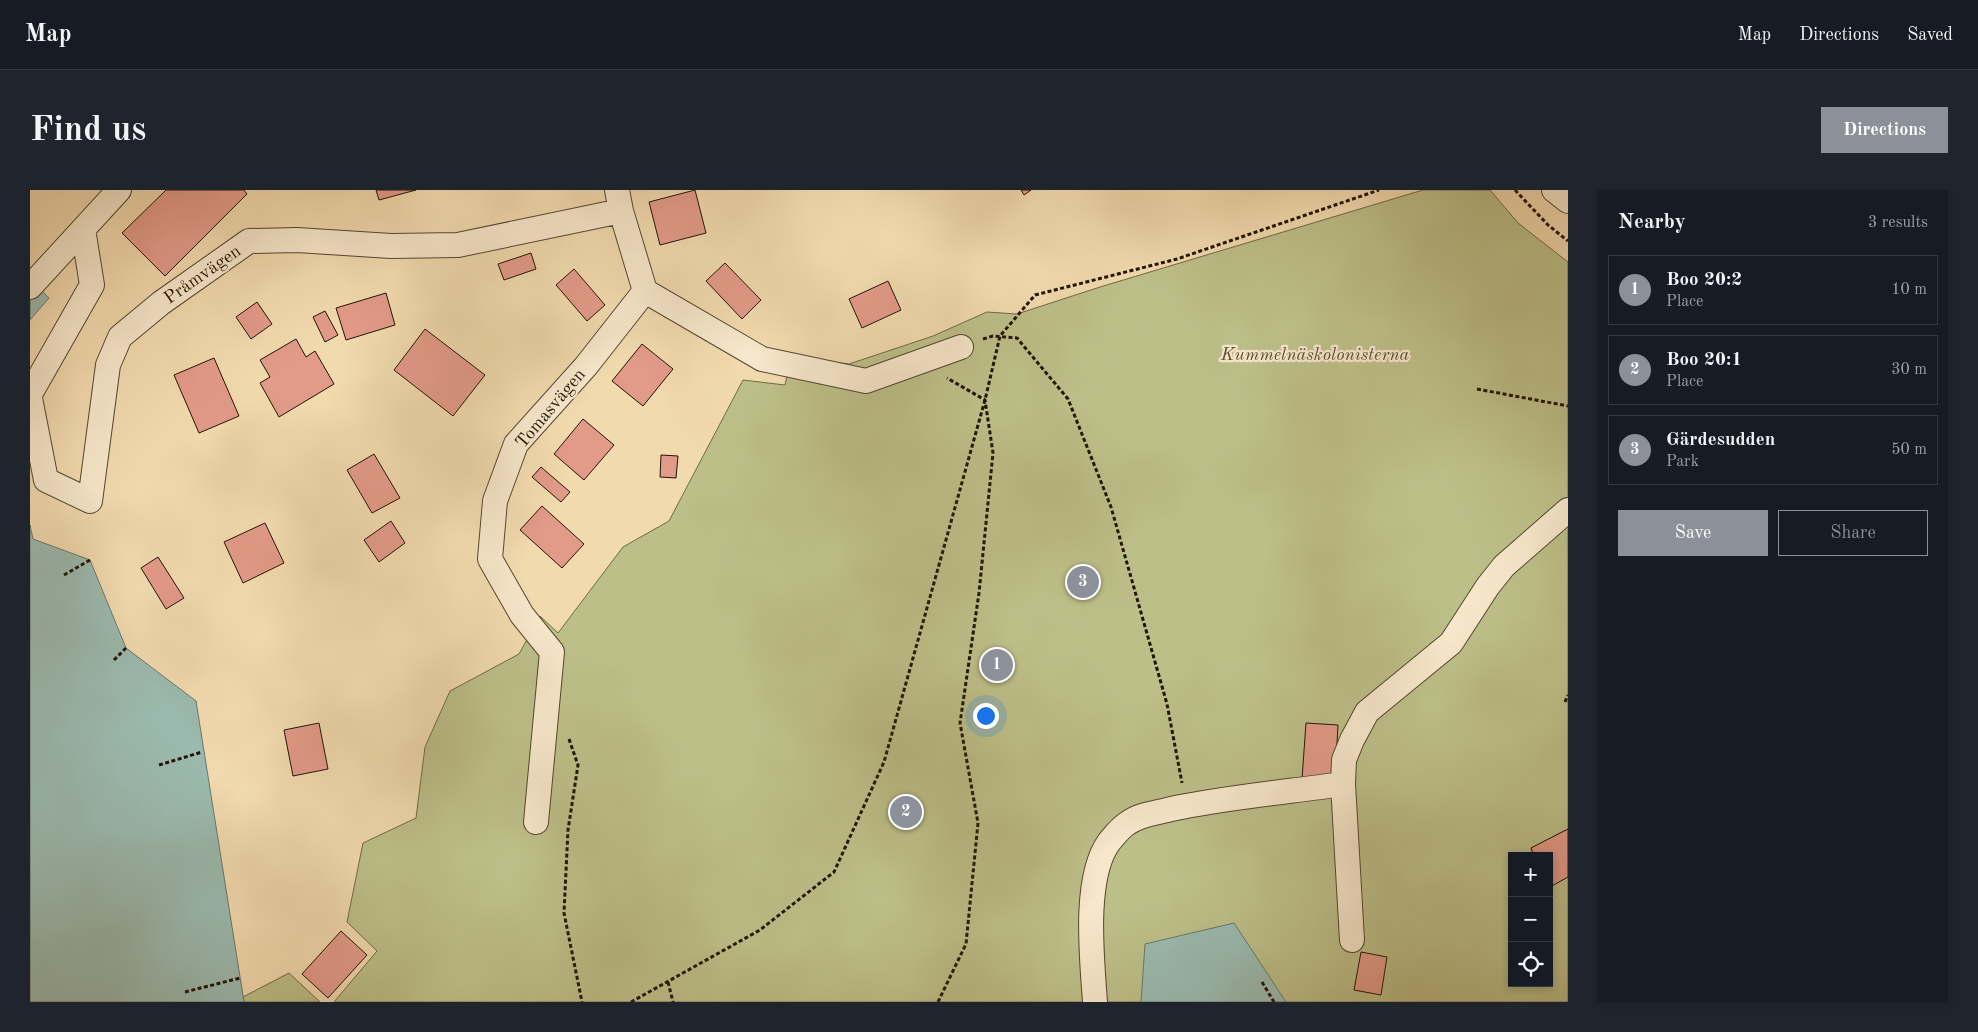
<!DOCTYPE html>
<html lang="en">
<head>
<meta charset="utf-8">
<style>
	:root { --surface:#171b24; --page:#20242c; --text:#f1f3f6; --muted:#9ea1a6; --line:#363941; --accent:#8c9099 }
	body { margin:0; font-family:"Old Standard TT",serif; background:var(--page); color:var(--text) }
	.controls { position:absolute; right:15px; bottom:15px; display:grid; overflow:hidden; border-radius:0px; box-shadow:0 2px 8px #0003 }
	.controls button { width:45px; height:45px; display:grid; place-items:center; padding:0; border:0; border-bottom:1px solid var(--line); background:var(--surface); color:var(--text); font:25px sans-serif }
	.you { position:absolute; left:955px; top:525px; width:18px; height:18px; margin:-12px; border:4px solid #fff; border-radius:50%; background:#1a73e8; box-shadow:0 0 0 8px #1a73e833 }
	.badge { display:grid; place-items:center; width:32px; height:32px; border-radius:50%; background:var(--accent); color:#fff; font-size:16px; font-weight:700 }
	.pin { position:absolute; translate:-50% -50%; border:2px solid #fff; box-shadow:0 1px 5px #0006 }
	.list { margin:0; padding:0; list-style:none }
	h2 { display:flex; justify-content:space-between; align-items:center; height:65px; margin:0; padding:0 20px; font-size:21px }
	h2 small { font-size:16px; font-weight:400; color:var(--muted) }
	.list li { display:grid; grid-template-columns:32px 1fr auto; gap:15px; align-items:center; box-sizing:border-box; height:70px; margin:0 10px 10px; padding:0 10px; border:1px solid var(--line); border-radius:0px }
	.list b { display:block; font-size:19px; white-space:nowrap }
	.list p { margin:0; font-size:16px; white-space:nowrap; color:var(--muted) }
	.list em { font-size:16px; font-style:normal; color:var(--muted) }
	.actions { display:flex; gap:10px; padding:15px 20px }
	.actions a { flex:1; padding:11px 0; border:1px solid var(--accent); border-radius:0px; text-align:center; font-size:18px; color:var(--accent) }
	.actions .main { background:var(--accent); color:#fff }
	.icon { flex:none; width:28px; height:28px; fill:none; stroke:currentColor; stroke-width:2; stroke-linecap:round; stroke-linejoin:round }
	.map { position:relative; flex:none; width:1538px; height:812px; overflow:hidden; border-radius:0px }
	header { display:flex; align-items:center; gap:30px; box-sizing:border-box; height:70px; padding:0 25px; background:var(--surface); border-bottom:1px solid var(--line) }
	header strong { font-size:24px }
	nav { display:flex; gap:28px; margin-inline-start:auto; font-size:18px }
	.intro { display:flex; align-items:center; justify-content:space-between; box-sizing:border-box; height:120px; padding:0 30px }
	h1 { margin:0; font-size:35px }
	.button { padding:12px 22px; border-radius:0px; background:var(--accent); color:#fff; font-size:18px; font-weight:700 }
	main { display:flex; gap:30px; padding:0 30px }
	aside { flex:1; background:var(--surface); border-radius:0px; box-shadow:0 2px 8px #0003 }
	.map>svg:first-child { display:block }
	.green { fill:#bdbf89; stroke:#6e6a47 }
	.water { fill:#9bbaaf; stroke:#6a786b }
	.building { fill:#e39b89; stroke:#201405 }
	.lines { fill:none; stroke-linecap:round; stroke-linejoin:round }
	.minor-casing { stroke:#544630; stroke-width:26 }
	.path { stroke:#201405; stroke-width:3; stroke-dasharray:4 2.5; stroke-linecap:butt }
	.minor { stroke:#f7e7cb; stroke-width:24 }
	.labels { text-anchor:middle; stroke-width:4.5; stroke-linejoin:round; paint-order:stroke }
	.street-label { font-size:18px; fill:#201405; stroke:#f7e7cb }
	.park-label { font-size:18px; font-style:italic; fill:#575033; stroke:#f7e7cb }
</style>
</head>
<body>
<header>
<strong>Map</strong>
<nav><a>Map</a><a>Directions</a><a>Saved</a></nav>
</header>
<div class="intro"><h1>Find us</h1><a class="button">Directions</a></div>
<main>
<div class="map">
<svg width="1538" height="812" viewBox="0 0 1538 812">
	<rect width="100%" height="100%" fill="#f2daaf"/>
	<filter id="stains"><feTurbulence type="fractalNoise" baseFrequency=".004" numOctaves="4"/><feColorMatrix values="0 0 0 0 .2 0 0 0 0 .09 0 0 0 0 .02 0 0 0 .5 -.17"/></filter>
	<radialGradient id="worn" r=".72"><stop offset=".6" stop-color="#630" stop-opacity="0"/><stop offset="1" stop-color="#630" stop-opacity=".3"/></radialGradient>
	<!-- green -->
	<path class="green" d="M1393,0H1460L1488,33L1538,72V639L1501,658L1504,666H1482V793H1519V695L1521,696L1538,687V812H304L347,761L317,732L333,653L386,628L395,557L420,501L489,464L510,426L528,443L593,357L639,331L713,190L755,195L761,167L819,174L903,146L957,122L987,124L1070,97Z
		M259,783L290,812H214L213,807Z"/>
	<!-- water -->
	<path class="water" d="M0,89L19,108L0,130Z
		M0,335L3,349L60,370L96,458L166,511L214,812H0Z
		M1204,733L1256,812H1111L1115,754Z"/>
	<!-- building -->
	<path class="building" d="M136,0H214L217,4L135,86L92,43Z
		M346,0H386L349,10Z
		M665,0L676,43L630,55L619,12Z
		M991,0H1001L994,5Z
		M501,63L506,79L474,90L468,74Z
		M695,73L731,110L712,129L676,91Z
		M544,79L575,115L557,131L526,95Z
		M858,91L871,120L832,138L819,109Z
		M356,103L365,135L316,150L306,118Z
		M227,112L242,134L221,149L206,127Z
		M295,121L308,145L295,152L283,127Z
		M395,139L455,185L423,226L364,180Z
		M266,149L276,167L285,161L304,194L249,227L230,193L240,187L230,170Z
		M612,154L643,179L613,216L582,191Z
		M184,168L209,226L169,243L144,185Z
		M553,229L584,255L554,290L524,264Z
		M344,264L370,308L342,323L317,280Z
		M631,265L648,266L646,288L630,287Z
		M511,277L540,302L531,312L502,287Z
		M512,316L554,354L532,378L490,340Z
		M361,331L375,353L349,372L334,350Z
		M235,333L254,373L213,393L194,352Z
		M128,367L154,408L136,419L111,378Z
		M289,533L298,579L263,586L254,540Z
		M1276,533L1308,535L1305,591L1272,589Z
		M1538,639V687L1520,697L1519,666H1504L1501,658Z
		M311,741L337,765L298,808L272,784Z
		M1331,762L1357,767L1351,805L1324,800Z"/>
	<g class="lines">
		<defs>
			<path id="minor" d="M587,0L591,21L615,101L732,169L836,191L931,157
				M1524,0L1538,11
				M0,97L89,0
				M0,204L62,95L53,39
				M0,208L16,290L60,311L78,175L90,147L131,113L219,51L267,50L361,56L428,55L591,21
				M506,632L522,462L492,425L460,369L465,311L486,254L556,176L615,101
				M1322,750L1313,594L1314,570L1322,550L1337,522L1421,453L1458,396L1474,376L1538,320
				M1065,812C1062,769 1053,688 1079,652C1084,646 1091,637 1098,633C1110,624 1127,623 1141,619C1198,607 1256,602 1313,594"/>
		</defs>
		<!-- minor casing -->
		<use href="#minor" class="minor-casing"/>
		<!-- path -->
		<path class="path" d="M1485,0L1518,35L1538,51
			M953,149L963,146L987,148L1038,209L1081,317L1137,514L1152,593
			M1447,199L1538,216
			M34,385L60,370
			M84,470L96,458
			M1535,512L1538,505
			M539,549L548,575L538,640L534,723L552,812
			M129,575L172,562
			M638,792L643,812
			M1232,792L1244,812
			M155,802L210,788
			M601,812L730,740L804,682L854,572L955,210L970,146L1005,105L1147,69L1349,0
			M908,812L936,754L948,633L930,533L949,403L963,263L955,210L917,188"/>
		<!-- minor -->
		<use href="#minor" class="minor"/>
	</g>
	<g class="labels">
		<!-- street labels -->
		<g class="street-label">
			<text transform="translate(172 84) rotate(-35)" y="6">Pråmvägen</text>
			<text transform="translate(520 218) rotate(-50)" y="6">Tomasvägen</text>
		</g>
		<!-- park labels -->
		<g class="park-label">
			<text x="1285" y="170">Kummelnäskolonisterna</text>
		</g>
	</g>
	<rect width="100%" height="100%" filter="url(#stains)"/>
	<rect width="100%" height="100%" fill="url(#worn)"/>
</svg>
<div class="controls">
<button>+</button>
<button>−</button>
<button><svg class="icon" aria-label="locate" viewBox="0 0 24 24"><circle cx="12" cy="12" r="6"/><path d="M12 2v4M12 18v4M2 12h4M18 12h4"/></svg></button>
</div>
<div class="you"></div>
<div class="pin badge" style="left:967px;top:475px">1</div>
<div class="pin badge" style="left:876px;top:622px">2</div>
<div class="pin badge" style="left:1053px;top:392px">3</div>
</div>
<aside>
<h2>Nearby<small>3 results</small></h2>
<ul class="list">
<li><span class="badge">1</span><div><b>Boo 20:2</b><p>Place</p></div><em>10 m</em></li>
<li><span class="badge">2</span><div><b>Boo 20:1</b><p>Place</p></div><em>30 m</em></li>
<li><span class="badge">3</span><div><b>Gärdesudden</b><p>Park</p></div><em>50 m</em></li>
</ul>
<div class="actions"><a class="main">Save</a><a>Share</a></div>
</aside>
</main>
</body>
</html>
